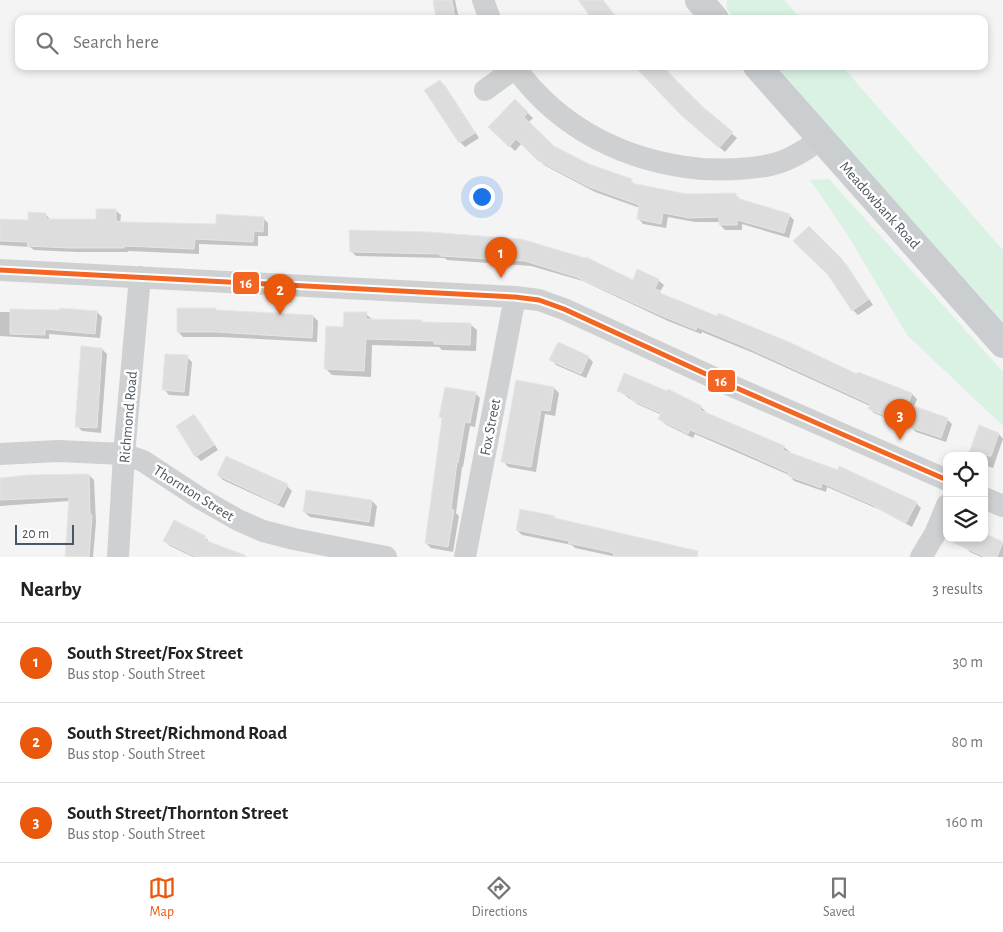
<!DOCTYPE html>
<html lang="en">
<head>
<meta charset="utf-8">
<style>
	:root { --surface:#fff; --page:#f2f2f2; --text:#222; --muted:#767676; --line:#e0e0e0; --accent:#ea580c }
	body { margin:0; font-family:"Alegreya Sans",sans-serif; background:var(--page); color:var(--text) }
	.controls { position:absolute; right:15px; bottom:15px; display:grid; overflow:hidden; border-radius:10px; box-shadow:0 2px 8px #0003 }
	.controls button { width:45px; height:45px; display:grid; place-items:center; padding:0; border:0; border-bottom:1px solid var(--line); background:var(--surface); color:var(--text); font:25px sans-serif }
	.scale { position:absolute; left:15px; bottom:12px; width:59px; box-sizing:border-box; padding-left:5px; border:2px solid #4a5661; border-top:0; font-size:14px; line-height:18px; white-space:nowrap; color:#4a5661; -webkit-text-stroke:4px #fff; paint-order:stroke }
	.you { position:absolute; left:481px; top:196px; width:18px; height:18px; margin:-12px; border:4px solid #fff; border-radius:50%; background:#1a73e8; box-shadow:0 0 0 8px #1a73e833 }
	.badge { display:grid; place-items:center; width:32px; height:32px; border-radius:50%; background:var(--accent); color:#fff; font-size:16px; font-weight:700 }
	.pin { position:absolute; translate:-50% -41px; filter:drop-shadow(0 1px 2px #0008) }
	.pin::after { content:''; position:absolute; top:26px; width:18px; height:15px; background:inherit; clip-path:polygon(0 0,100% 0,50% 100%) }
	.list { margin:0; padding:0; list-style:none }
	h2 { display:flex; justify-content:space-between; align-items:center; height:65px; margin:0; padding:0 20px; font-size:21px }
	h2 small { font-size:16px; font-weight:400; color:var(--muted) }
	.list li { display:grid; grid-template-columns:32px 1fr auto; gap:15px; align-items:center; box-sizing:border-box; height:80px; padding:0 20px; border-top:1px solid var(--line) }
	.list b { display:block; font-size:19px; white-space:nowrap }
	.list p { margin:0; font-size:16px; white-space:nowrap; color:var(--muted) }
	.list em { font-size:16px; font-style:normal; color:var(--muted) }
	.icon { flex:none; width:28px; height:28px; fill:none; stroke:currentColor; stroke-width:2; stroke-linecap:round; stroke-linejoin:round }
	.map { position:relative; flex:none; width:1003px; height:557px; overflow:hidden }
	.search { position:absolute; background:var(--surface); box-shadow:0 2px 8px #0003; left:15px; right:15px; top:15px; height:55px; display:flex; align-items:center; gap:12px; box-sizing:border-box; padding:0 18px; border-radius:10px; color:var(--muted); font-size:19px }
	.sheet { height:305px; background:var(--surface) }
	nav { display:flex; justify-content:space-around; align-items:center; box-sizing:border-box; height:70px; border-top:1px solid var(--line); background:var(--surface); font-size:14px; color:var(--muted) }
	nav a { display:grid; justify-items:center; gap:2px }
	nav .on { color:var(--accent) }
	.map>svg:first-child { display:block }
	.green { fill:#d9f2e3 }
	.shadow { fill:#0003 }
	.building { fill:#ddddde; stroke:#e5e6e7 }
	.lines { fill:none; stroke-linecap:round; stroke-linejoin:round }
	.minor { stroke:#ced0d2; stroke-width:22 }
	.primary { stroke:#caced1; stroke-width:28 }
	.bus-1-casing { stroke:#fff; stroke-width:9 }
	.bus-1 { stroke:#f26522; stroke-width:5 }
	.labels { text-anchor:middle; stroke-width:5; stroke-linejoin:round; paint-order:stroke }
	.street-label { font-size:15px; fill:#4a5661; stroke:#fff }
	.line-badge { stroke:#fff; stroke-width:2 }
	.badge-label { font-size:14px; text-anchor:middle; font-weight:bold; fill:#fff }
</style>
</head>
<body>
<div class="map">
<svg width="1003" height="557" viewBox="0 0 1003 557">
	<rect width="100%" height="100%" fill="#f4f4f4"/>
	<!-- green -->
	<path class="green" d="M727,0H784L801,19H735L726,8Z
		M776,66H842L1003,250V322L849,150Z
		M829,179L1003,372V426L907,335L847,234L810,180Z"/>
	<!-- shadow -->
	<path class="shadow" d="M434,0H455L459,19H441Z
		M636,66H663L702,108L737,138L725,152L687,120Z
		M440,81L445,86L479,138L465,147L460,142Z
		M515,101L533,118L528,123L553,147L589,165L631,181L636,185L687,195H736L741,200L789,215L794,220L789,238L742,224V230H725L720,225V222H695L668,217L666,228L643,224L638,218L640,208L595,192L544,165L522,143L515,151L490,127Z
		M115,210L121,215L120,223L217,226L263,218L268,223V236H258V246L199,244V254L128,251V252H77L34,250L30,247L0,245V220L29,221L45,214L50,219L97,220Z
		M809,227L846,264L873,305L858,315L853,310Z
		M429,233L633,282L658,280L664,285L660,292L664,296L858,375L859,373L912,394L917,399L914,407L947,419L952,424L946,442L916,432L913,429L874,413L869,408L870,406L756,354L702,332L701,334L668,321L583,281L531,266L447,260L445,258L356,256L351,251Z
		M217,311L313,316L318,321L317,342L221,337H183L178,332Z
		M0,312H97L102,317L100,338L49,334V339L0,336Z
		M366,314L373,320L422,321L424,324H470L477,330L476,351L442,350L439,347L372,345L371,377L332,375L326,369L345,328Z
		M102,349L107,354L101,433L82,431L77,426Z
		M187,357L192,362L189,396L169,395L164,389Z
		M588,357L593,362L586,378L556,365L551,359Z
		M554,388L559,393L555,416L545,414L536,472L508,467L503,461Z
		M618,390L701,407L706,412L705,414L784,447L790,452L789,454L916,503L921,508L912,527L878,509L827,487L826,492L794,481L789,475L695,434L693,438L665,424L660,419L662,415L637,404Z
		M475,393L480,398L475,427L470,426L463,467H462L456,513L459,516L453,552L431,548L426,543L443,419L440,417Z
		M194,416L199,421L218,450L201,461L196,456Z
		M980,427L999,434L1003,439L993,468L984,465Z
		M89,475L94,480L96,522L93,557H66L70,501L0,506V479Z
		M218,475L287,486L292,491L284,508L223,480Z
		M372,501L377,506L374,527L310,517L304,512Z
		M554,517L557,520L699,557H617L575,548L572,545L522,535L517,530Z
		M984,535L1003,543V557H981L970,552L965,547L984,538Z
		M204,537L202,546L206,538L210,543L247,557H193L170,546L165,541Z"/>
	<!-- building -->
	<path class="building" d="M433,0H452L455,19H436Z
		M578,0H603L618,19H592Z
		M634,66H662L703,107L733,132L719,148L681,115Z
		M440,80L475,133L459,143L424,90Z
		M515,99L528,112L524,117L554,146L589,164L632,179L631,183L687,194L736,193L737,198L790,214L784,233L737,220V225H719V217L689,218L663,213L661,224L637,219L639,205L589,187L537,160L516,139L509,147L488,127Z
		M96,209H116V221L124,222L216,224V214L264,217L263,232L254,231L253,242L195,239L194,249L124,246V248H71L27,246L28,242L0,241V219L28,220V212L46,213V219H96Z
		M809,226L841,258L869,299L852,311L828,275L793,241Z
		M349,230L429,232L521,239L585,258L586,257L633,280L637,269L659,279L655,289L661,291L660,293L717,316L718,313L789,342L857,374L858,372L912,393L908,404L948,418L941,438L909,427L910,426L868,409L870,404L750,349L697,327L696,330L662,316L576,277L525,261L440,256V254L350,252Z
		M60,308L97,311L95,334L45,329V335L10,334V309L59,310Z
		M177,308H216V310L313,315L312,338L216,332H177Z
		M344,312H367L366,319L422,320V322L471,323L470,345L434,344V341L366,339L364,371L324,369L326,326L343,327Z
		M558,342L589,356L581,374L549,360Z
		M81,346L102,348L97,428L75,427Z
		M165,354L188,355L184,392L162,390Z
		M624,373L667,391L668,389L702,406L700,410L785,446L783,450L838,470L839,466L917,502L906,523L875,507V506L822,483L821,488L788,476L789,473L733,448L690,430L688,434L658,419L661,413L631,400V397L617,391Z
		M516,380L554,387L550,411L541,410L531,467L501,462Z
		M445,387L476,392L470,423L465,422L458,463L457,462L451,509L454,510L448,547L425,543L442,418L439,417Z
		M194,414L214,445L195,457L176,426Z
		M979,425L999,433L991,456H968Z
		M226,456L288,484L278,504L217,475Z
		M89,474L90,515H92L89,557H65L69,497L0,500V478L27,475Z
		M306,490L372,500L369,522L303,512Z
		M520,509L555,516V518L698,551L697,557H613L614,553L568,543L569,541L516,530Z
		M174,520L206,536L204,540L245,555V557H196L163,541Z
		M984,533L1003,542L997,557H985L947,540V538H984Z"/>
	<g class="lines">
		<!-- minor -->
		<path class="minor" d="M483,0L490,19
			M514,66C559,129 626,162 702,169C726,170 751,170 774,164C791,160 807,149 821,139
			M485,90L515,68
			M0,270L515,297L539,300L564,309L732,386L947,480
			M0,454L58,451L124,454L143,461L201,499L238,520L263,531L294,539L386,557
			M984,498L1003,506
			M118,557L124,454L140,277
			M465,557L515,297
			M921,557L935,534L947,505"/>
		<!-- primary -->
		<path class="primary" d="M699,0L715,19
			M757,66L1003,344"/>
		<defs>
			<path id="bus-1" d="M0,270L515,297L539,300L564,309L732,386L947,480"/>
		</defs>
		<!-- bus-1 casing -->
		<use href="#bus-1" class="bus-1-casing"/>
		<!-- bus-1 -->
		<use href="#bus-1" class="bus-1"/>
	</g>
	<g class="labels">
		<!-- street labels -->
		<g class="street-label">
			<text transform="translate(880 205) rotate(48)" y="5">Meadowbank Road</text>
			<text transform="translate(128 417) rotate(-85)" y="5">Richmond Road</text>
			<text transform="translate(490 427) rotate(-79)" y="5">Fox Street</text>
			<text transform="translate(194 493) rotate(32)" y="5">Thornton Street</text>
		</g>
	</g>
	<g class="line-badge">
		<rect x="232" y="271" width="28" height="24" rx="5" fill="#f26522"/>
		<rect x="707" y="369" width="29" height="24" rx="5" fill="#f26522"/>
	</g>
	<g class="badge-label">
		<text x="246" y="288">16</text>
		<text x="721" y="386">16</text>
	</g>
</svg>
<div class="controls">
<button><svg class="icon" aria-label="locate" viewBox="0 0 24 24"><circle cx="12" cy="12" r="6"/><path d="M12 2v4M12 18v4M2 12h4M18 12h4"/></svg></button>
<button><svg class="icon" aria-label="layers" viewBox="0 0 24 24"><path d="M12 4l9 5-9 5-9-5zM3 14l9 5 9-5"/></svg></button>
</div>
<div class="scale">20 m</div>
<div class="you"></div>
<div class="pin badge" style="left:501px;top:278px">1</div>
<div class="pin badge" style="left:280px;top:315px">2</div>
<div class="pin badge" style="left:900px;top:440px">3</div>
<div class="search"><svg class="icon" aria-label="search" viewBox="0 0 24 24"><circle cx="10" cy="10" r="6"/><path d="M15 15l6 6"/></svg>Search here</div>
</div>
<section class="sheet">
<h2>Nearby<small>3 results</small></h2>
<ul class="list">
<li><span class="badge">1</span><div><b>South Street/Fox Street</b><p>Bus stop · South Street</p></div><em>30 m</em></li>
<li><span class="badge">2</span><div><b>South Street/Richmond Road</b><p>Bus stop · South Street</p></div><em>80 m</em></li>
<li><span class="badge">3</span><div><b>South Street/Thornton Street</b><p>Bus stop · South Street</p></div><em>160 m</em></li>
</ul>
</section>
<nav>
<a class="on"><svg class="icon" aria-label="map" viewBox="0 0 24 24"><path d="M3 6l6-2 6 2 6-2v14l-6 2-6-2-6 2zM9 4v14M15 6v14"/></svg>Map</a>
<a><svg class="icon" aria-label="directions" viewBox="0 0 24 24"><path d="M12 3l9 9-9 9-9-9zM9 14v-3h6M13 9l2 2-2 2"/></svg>Directions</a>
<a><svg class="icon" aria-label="saved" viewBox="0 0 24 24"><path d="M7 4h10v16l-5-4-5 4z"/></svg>Saved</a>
</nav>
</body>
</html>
